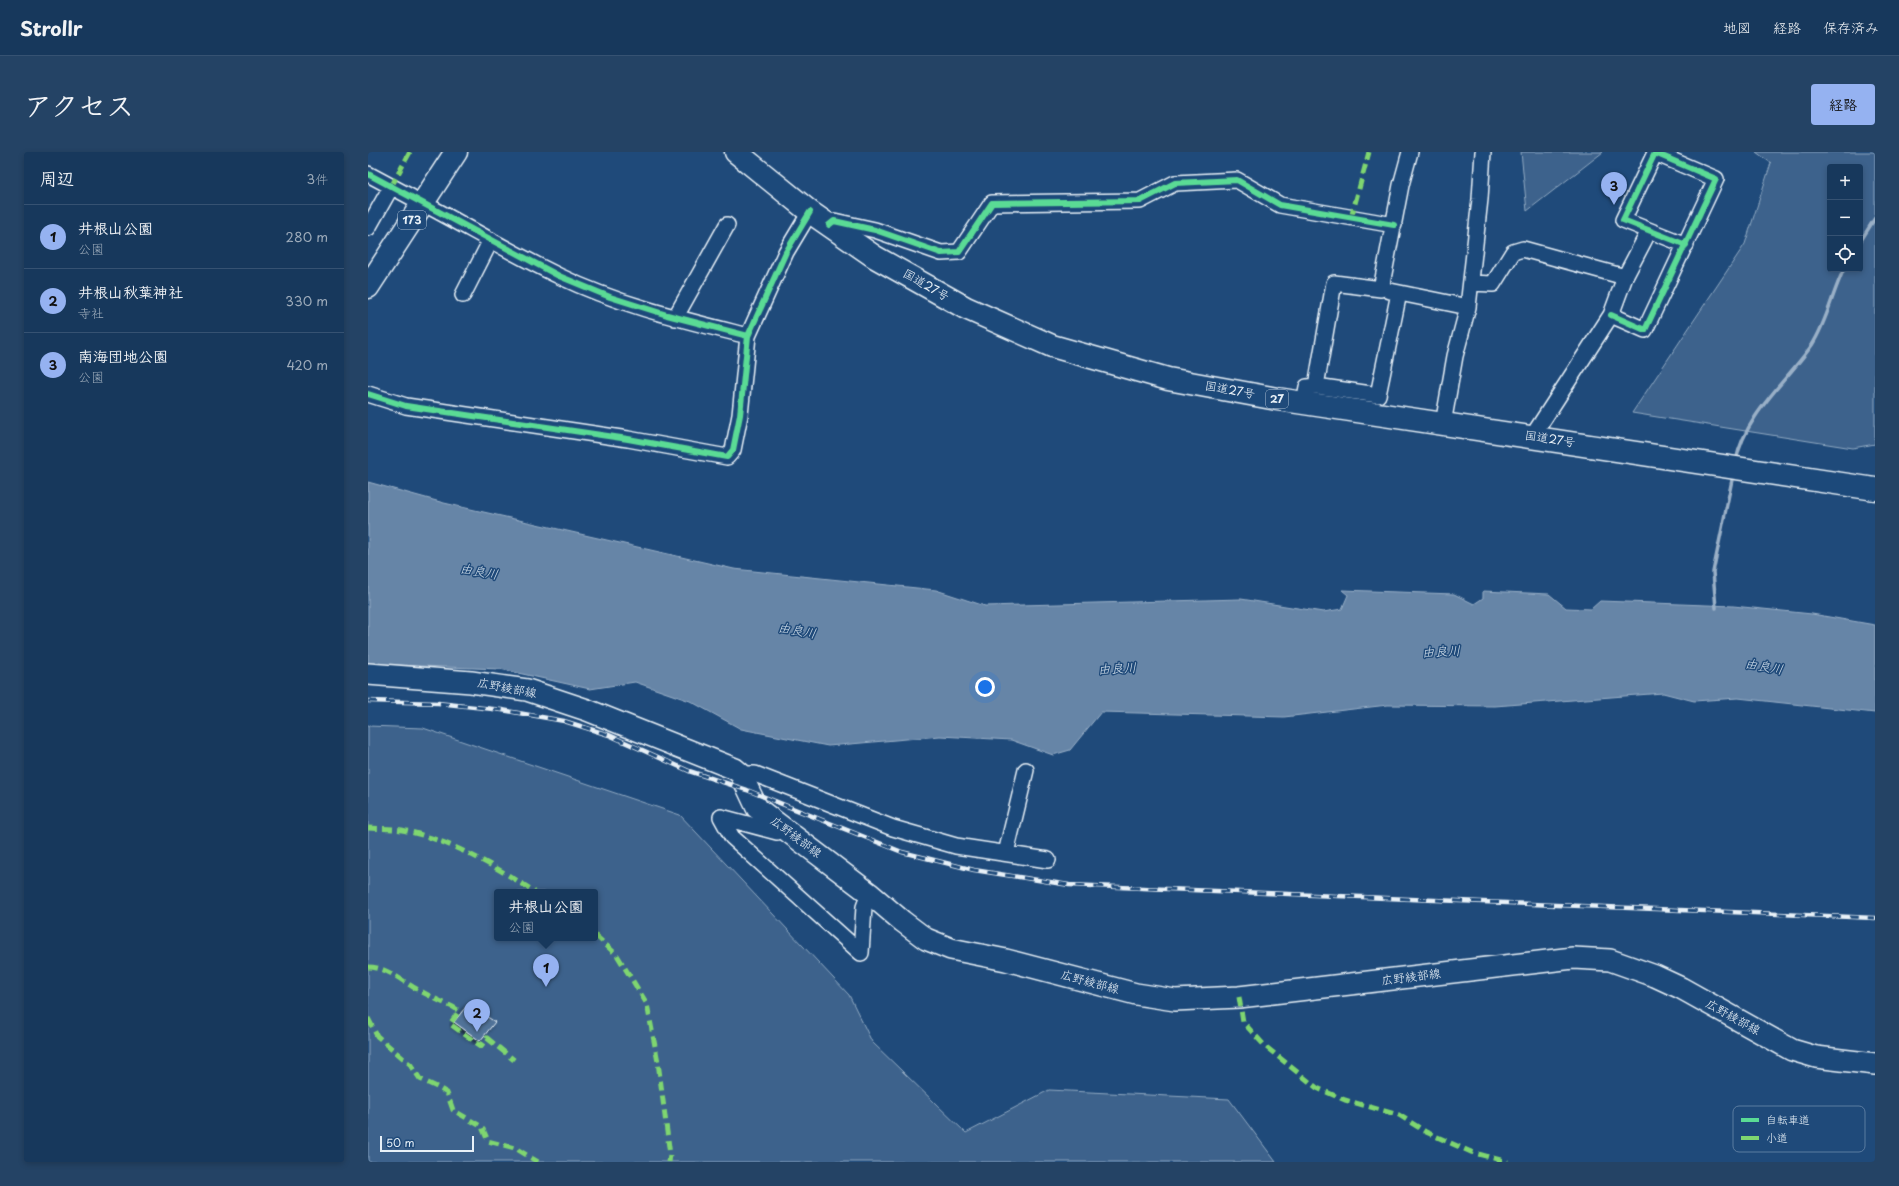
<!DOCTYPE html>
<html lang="ja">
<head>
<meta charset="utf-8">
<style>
	:root { --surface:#17385c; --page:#244365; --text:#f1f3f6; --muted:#9eacbb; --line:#365272; --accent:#95b2f1 }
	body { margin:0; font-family:"Playpen Sans","Klee One",sans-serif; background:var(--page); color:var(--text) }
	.controls { position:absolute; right:12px; top:12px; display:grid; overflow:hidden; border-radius:4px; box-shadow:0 2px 6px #0003 }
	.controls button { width:36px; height:36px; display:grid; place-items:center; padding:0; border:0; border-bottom:1px solid var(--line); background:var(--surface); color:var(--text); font:20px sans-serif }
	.scale { position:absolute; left:12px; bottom:10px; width:94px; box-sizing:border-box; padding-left:4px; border:2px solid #e8f1f8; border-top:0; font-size:11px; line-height:14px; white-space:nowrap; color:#e8f1f8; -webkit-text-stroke:3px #1f4a7a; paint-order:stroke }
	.you { position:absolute; left:617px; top:535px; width:14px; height:14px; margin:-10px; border:3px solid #fff; border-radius:50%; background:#1a73e8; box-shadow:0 0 0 6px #1a73e833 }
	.badge { display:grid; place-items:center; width:26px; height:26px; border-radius:50%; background:var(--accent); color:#111; font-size:13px; font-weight:700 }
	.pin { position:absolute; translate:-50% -33px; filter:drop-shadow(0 1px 2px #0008) }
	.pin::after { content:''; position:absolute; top:21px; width:14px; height:12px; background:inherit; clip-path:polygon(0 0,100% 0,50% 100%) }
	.popup { position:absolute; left:126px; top:737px; width:104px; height:52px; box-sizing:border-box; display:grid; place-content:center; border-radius:4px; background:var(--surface); filter:drop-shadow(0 1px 3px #0005); font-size:13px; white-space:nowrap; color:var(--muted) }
	.popup b { font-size:15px; color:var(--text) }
	.popup::after { content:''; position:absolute; left:50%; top:100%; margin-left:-8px; border:8px solid transparent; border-top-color:var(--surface) }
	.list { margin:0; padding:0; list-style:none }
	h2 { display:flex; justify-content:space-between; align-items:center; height:52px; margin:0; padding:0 16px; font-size:17px }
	h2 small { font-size:13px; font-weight:400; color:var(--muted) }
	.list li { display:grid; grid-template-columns:26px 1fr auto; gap:12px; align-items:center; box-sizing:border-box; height:64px; padding:0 16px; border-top:1px solid var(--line) }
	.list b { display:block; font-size:15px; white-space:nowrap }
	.list p { margin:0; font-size:13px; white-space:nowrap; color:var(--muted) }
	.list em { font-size:13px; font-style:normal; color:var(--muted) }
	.icon { flex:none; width:22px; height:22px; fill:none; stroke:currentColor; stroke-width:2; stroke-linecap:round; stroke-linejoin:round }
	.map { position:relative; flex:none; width:1507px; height:1010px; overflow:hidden; border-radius:4px }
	header { display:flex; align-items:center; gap:24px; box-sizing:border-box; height:56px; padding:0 20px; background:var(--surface); border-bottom:1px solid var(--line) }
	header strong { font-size:19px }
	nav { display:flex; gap:22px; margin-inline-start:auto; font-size:14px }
	.intro { display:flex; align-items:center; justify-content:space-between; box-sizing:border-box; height:96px; padding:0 24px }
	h1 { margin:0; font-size:28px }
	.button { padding:10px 18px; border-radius:4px; background:var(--accent); color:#111; font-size:14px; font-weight:700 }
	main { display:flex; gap:24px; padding:0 24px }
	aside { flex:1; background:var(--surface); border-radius:4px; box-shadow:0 2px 6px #0003 }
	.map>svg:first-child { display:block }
	.green { fill:#3c628c; stroke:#92aac2; fill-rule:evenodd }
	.water { fill:#6685a7; stroke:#9ab0c7 }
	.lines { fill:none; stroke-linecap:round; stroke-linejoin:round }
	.stream { stroke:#9ab0c7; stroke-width:3.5 }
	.building { fill:#517399; stroke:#e8f1f8; filter:url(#shadow) }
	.minor-casing { stroke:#e8f1f8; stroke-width:18 }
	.secondary-casing { stroke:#e8f1f8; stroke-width:24 }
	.trunk-casing { stroke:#e8f1f8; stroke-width:25 }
	.minor { stroke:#1f4a7a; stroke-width:15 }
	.secondary { stroke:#1f4a7a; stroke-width:21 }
	.trunk { stroke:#1f4a7a; stroke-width:22 }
	.rail-casing { stroke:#e8f1f8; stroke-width:4.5 }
	.rail { stroke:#1f4a7a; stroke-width:3; stroke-dasharray:9; stroke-linecap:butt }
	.quiet { stroke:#7fd670; stroke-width:5; stroke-dasharray:10 5; stroke-linecap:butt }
	.cycleway-casing { stroke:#1f4a7a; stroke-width:8 }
	.cycleway { stroke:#5adb95; stroke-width:6 }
	.labels { text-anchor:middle; stroke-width:3; stroke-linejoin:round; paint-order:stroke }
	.shield { fill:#1f4a7a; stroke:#acbfd2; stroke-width:1 }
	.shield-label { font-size:11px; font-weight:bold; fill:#e8f1f8 }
	.street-label { font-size:12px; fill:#e8f1f8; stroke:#1f4a7a }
	.water-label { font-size:13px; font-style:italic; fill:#d4e1ec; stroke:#1f4a7a }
	.key { fill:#1f4a7a; stroke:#5b7ca0; stroke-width:1 }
	.key-label { font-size:11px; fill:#e8f1f8 }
</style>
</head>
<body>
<header>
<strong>Strollr</strong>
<nav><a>地図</a><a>経路</a><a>保存済み</a></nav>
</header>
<div class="intro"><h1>アクセス</h1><a class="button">経路</a></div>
<main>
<aside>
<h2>周辺<small>3件</small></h2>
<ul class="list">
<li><span class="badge">1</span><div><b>井根山公園</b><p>公園</p></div><em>280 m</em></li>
<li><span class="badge">2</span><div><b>井根山秋葉神社</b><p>寺社</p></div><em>330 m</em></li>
<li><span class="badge">3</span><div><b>南海団地公園</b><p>公園</p></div><em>420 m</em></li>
</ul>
</aside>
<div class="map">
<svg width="1507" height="1010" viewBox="0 0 1507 1010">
	<defs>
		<filter id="shadow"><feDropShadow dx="-3.5" dy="3.5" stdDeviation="2" flood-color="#0009"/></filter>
	</defs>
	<rect width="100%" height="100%" fill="#1f4a7a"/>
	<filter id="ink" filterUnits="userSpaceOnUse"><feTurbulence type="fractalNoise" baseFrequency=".025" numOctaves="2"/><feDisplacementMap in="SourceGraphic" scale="8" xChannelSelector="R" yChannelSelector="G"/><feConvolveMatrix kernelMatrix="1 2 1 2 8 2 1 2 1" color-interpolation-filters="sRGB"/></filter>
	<g filter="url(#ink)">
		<!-- green -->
		<path class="green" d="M1153,0H1235L1159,59Z
			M1388,0H1507V292L1485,296L1264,261L1377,92L1403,11ZM1462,15H1492V117H1462Z
			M0,574L55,576L312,663L481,843L504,890L598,981L681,938L861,947L908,1010H0ZM129,740H227V786H129Z"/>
		<!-- water -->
		<path class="water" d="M0,330L76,351L366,417L568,438L617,454L873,447L955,460L974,457L980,443L974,438L1086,442L1106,452L1115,446V439L1181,442L1198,456L1223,457L1232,449L1365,454L1444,462L1507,473V561L1370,546L1326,549L1295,541L1127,554L1020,553L916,565L733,560L702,598L685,603L643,588L572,584L460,594L373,577L322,549L267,530L222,537L132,517L0,512Z"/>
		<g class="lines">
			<!-- stream -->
			<path class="stream" d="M1492,90L1507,66
				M1368,309C1377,263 1418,230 1444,193C1459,170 1464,141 1476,117
				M1348,456L1345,420L1365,323"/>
		</g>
		<!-- building -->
		<path class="building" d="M100,852L127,870L112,889L86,870Z"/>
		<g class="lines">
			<defs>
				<path id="minor" d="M0,22L43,45
					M62,55C105,78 147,103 191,124C251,153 316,168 380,184
					M461,73L466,69L507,78L573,101L591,100L624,51L772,49L807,31L869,28L912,53L1026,73
					M0,76L23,35
					M1103,131L1125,132L1145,100L1155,97L1257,125
					M1022,139L1100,155
					M95,143L123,88
					M1243,163L1277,178L1348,27L1287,1L1255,68L1318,93
					M307,166L359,73
					M948,234L1010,243L1031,141
					M0,242L38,254L260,287L359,305L365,298L372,263L380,184L418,100L442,60
					M936,250L939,235L948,234L966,131L1013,137L1033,33L1042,0
					M1075,272L1087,204L1100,155L1112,47L1115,0
					M1164,285L1243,163L1257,125L1281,79
					M373,622H387L525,676L588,694L680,708
					M412,672L409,680L353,665L364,685L493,801L496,755L501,741
					M638,701L658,618"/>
				<path id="secondary" d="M0,522L103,530L159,538L219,558L367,617L373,622L389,656L501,741L534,769L558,787L583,797L638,808L768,842L807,848L871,845L1205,806L1242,808L1287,824L1313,836L1424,898L1448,905L1507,912"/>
				<path id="trunk" d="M368,0L442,60L507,105L598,156L684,194L800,227L909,247L1507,337
					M0,135L88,0"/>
			</defs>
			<!-- minor casing -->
			<use href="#minor" class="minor-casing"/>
			<!-- secondary casing -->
			<use href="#secondary" class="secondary-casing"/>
			<!-- trunk casing -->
			<use href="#trunk" class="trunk-casing"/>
			<!-- minor -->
			<use href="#minor" class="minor"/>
			<!-- secondary -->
			<use href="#secondary" class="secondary"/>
			<!-- trunk -->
			<use href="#trunk" class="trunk"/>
			<defs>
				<path id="rail" d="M0,549L70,551L134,558L196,569L241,583L321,619L379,638L534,700L606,718L701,733L1507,766"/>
			</defs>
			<!-- rail casing -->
			<use href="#rail" class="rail-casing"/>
			<!-- rail -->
			<use href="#rail" class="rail"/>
			<!-- quiet -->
			<path class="quiet" d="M23,35L42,0
				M983,66L1001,0
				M0,676C11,677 23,676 34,678C82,688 127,714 167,740
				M227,783L249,803L279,852L290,910L302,1003L301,1010
				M0,815C18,815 31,827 45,835C58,842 71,849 85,855L91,859L82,872L113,894L119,886L146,908
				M871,845L875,870L897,894L949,936L977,948L1031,963L1058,980L1103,1000L1140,1010
				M0,866L9,884L43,913L52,927L69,935L79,941L85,958L114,975L120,989L147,996L170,1010"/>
			<defs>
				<path id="cycleway" d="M0,22L191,124L242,145L299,163L380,184
					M461,73L466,69L507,78L573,101L591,100L624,51L772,49L807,31L869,28L912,53L1026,73
					M1243,163L1277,178L1348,27L1287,1L1255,68L1318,93
					M0,242L38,254L260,287L359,305L365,298L372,263L380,184L418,100L442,60"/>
			</defs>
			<!-- cycleway casing -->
			<use href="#cycleway" class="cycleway-casing"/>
			<!-- cycleway -->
			<use href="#cycleway" class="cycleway"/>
		</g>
	</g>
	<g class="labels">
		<!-- shield labels -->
		<g class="shield">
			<rect x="30" y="59" width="28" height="18" rx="3"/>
			<rect x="898" y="238" width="22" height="18" rx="3"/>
		</g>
		<g class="shield-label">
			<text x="44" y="72">173</text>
			<text x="909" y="251">27</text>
		</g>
		<!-- street labels -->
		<g class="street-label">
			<text transform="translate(558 133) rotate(30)" y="4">国道27号</text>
			<text transform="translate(862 238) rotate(10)" y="4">国道27号</text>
			<text transform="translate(1182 287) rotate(9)" y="4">国道27号</text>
			<text transform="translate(139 536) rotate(11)" y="4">広野綾部線</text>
			<text transform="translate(428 685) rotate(37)" y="4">広野綾部線</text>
			<text transform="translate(1043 825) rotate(-7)" y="4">広野綾部線</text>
			<text transform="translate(722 830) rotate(15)" y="4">広野綾部線</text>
			<text transform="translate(1365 865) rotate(29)" y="4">広野綾部線</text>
		</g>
		<!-- water labels -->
		<g class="water-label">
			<text transform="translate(111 419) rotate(10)" y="5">由良川</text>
			<text transform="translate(429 478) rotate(10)" y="5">由良川</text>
			<text transform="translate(1073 499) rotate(-3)" y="5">由良川</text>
			<text transform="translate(1396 514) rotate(10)" y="5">由良川</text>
			<text transform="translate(749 516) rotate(-3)" y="5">由良川</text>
		</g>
	</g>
	<!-- legend -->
	<rect x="1365" y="954" width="132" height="46" rx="6" class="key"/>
	<rect x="1373" y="966" width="18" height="4" fill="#5adb95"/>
	<rect x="1373" y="984" width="18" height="4" fill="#7fd670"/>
	<g class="key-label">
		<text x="1398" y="972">自転車道</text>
		<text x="1398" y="990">小道</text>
	</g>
</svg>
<div class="controls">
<button>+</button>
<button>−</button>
<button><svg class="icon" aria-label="locate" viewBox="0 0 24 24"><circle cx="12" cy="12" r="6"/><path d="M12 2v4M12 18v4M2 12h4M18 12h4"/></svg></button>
</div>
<div class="scale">50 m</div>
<div class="you"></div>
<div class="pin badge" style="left:178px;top:835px">1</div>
<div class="popup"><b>井根山公園</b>公園</div>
<div class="pin badge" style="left:109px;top:880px">2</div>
<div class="pin badge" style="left:1246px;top:53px">3</div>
</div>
</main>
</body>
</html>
